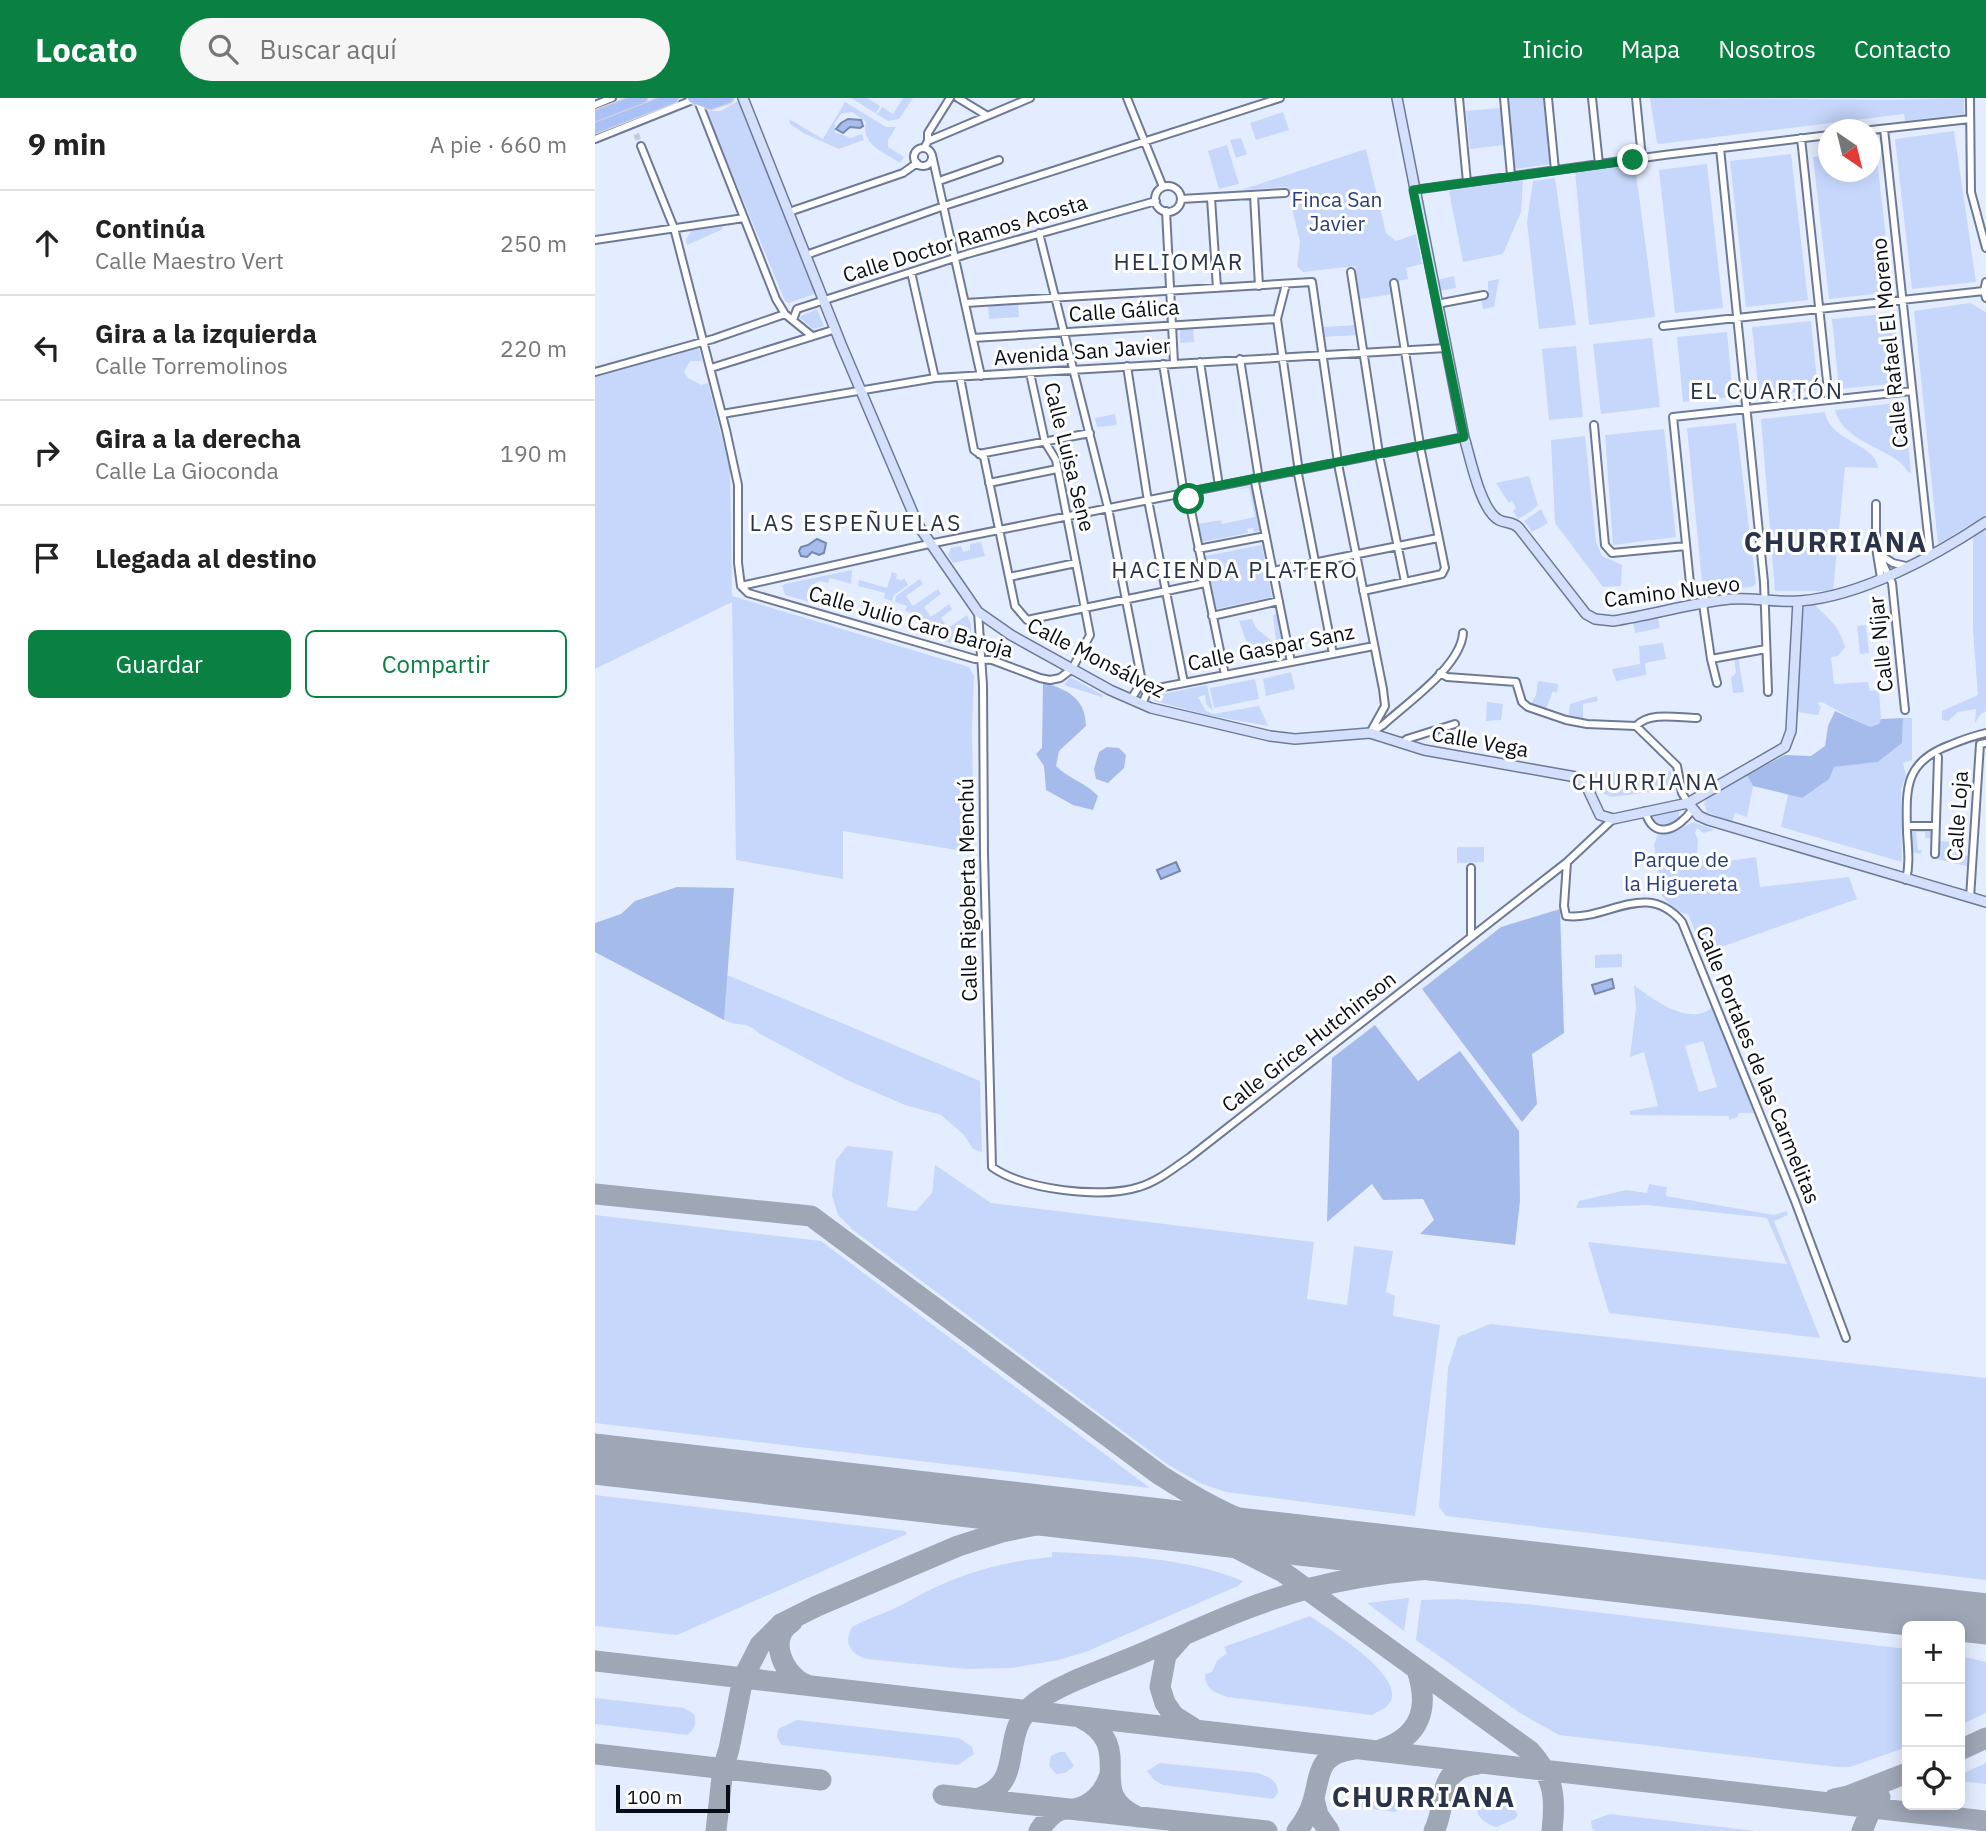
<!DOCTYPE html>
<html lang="es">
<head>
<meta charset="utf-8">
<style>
	:root { --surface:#fff; --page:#f6f6f6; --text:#222; --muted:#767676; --line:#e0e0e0; --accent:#0b8043 }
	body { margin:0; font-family:"IBM Plex Sans",sans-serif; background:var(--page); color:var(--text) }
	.controls { position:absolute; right:21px; bottom:21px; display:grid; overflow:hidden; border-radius:10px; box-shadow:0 4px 18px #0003 }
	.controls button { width:63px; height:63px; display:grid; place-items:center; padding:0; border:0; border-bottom:2px solid var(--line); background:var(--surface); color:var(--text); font:35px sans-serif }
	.compass { position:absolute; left:1223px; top:21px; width:63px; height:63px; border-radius:50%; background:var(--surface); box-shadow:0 4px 18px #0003; rotate:145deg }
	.scale { position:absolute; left:21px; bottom:18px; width:114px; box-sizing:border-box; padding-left:7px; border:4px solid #090d17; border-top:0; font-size:19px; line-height:24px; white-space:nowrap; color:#090d17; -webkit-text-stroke:5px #fff; paint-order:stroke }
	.stop { position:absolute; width:21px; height:21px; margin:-16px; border:5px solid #0b8043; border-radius:50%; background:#fff }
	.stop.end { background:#0b8043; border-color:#fff; box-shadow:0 2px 7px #0008 }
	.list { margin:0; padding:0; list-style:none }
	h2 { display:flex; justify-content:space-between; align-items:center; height:91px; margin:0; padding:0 28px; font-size:30px }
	h2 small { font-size:23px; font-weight:400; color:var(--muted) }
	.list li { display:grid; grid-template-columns:46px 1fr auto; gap:21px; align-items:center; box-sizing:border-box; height:105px; padding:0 28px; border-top:2px solid var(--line) }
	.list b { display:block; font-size:26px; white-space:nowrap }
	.list p { margin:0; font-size:23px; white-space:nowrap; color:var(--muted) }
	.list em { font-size:23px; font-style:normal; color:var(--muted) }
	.actions { display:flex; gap:14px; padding:21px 28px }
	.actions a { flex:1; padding:16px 0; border:2px solid var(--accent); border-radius:10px; text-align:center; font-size:24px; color:var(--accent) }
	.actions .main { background:var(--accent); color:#fff }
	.icon { flex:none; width:38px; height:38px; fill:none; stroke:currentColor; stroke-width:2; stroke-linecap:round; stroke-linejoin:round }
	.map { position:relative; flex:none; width:1391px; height:1733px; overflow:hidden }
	header { display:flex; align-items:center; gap:42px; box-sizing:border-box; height:98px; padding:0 35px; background:var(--accent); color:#fff }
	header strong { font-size:33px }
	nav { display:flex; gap:38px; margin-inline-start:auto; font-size:24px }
	.search { width:490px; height:63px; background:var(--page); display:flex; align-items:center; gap:18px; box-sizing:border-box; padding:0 24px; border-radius:38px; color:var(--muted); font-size:26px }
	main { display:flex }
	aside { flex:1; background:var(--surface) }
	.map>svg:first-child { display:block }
	.green { fill:#c6d7fb; fill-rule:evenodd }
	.forest { fill:#a5bbec }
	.water { fill:#a6bdee; stroke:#7788ae; stroke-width:2 }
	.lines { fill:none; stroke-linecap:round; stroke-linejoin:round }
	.taxiway { stroke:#9fa6b6; stroke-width:21 }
	.runway { stroke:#9fa6b6; stroke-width:51 }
	.street-tunnel { stroke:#c3cbdc; stroke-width:6; stroke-dasharray:6 3; stroke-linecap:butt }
	.street-casing { stroke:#6e7a95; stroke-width:10 }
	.secondary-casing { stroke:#6e7a95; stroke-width:12 }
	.primary-casing { stroke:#d3d3d5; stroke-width:13 }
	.street { stroke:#fff; stroke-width:6 }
	.secondary { stroke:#d4e0fb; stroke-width:9 }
	.primary { stroke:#a9c1f7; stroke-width:10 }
	.route { stroke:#0b8043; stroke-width:9 }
	.labels { text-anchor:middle; stroke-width:6; stroke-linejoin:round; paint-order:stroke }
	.park-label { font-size:21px; fill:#283f7a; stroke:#fff }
	.street-label { font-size:21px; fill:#090d17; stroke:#fff }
	.neighbourhood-label { font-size:23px; letter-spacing:2px; fill:#29334a; stroke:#fff }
	.district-label { font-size:28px; font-weight:bold; letter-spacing:2px; fill:#29334a; stroke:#fff }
</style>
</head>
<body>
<header>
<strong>Locato</strong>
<div class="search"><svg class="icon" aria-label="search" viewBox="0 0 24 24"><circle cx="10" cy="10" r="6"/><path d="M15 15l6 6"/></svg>Buscar aquí</div>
<nav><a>Inicio</a><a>Mapa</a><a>Nosotros</a><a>Contacto</a></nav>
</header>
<main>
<aside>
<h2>9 min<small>A pie · 660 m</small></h2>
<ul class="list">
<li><svg class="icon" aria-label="ahead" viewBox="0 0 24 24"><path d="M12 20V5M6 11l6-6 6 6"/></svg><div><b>Continúa</b><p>Calle Maestro Vert</p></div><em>250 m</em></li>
<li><svg class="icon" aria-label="left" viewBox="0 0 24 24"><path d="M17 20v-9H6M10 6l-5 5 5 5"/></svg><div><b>Gira a la izquierda</b><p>Calle Torremolinos</p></div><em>220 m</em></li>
<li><svg class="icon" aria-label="right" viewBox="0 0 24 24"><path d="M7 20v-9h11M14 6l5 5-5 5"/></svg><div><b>Gira a la derecha</b><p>Calle La Gioconda</p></div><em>190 m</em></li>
<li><svg class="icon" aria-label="arrive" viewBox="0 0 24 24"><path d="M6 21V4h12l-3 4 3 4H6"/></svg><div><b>Llegada al destino</b></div></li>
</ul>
<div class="actions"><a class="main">Guardar</a><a>Compartir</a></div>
</aside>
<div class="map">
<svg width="1391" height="1733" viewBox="0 0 1391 1733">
	<rect width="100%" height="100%" fill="#e4edff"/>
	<!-- green -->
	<path class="green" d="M256,0H272L285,8L281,15H283L287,9L298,16L308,0H318L304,21L293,23Z
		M912,0H949L956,66L921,71L919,67Z
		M1055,0L1295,2L1369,0V16L1310,23L1309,16L1064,46L1062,45Z
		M144,2L222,195L194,205L190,203L111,13H126Z
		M250,4L291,29H301L293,42V49L309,59L305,65C288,54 265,46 271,24L257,14L246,16L240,25V34L256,40L267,36L269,42L244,51L210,36L195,26L194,21L228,41Z
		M905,10L909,47L875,51L871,13Z
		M688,14L694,32L661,42L655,25Z
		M1359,33L1381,184L1317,191L1300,41Z
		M646,40L652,56L641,60L635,42Z
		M1276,42H1280L1297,194L1234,201L1218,59L1233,56L1234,74H1276Z
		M632,47L644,86L624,91L613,53Z
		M771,51L791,135L801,143L821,136L827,166L811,170L813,181L797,184L798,196L765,201L760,168L708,174L702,168L705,144L692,89L646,92Z
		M1196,56L1213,202L1151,209L1135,63Z
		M1112,66L1128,210L1080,215L1064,72Z
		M1040,67L1060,219L994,227L980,73Z
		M960,80L981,227L944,231L932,124L938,83Z
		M928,81L926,114L908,156L868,164L854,93Z
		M127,129L128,131L92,147L91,142L96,133Z
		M859,178L861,190L844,193L842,182Z
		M904,181L899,209L888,211L886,201L893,199V183Z
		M1375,205L1391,214V417L1343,446L1319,213Z
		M423,206L424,219L394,221L393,207Z
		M222,211L229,228L218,231L205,220L206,218Z
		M1299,215L1306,285L1244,291L1237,221Z
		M1216,223L1223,292L1164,298L1157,229Z
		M762,227L763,237L728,239V229Z
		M585,230H598L599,244L585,245Z
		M1132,234L1138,299L1088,304L1082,239Z
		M1057,240L1065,309L1006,316L998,246Z
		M981,248L988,319L954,322L947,251Z
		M99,250L104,251L107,263H95L89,274L93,280L106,287L113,285L135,372L137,498L374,569L379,578L377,631L379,755L248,733V781L141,762L137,504L0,571V279Z
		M1309,304L1316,375L1313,374C1302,351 1248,346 1240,312Z
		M1230,314C1233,342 1283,347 1283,370L1250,369L1238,493H1180L1166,321Z
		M520,316L522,327L502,329L500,320Z
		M1141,325L1161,486L1157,489L1118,491L1108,494L1092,330Z
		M1069,331L1081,439L1018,447L1010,337Z
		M990,338L1001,443L1007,458L1027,467L1026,488L1008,489L960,425L956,342Z
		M934,378L943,407L938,412L923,421L918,413L921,410L917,403L914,405L901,385Z
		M656,388L665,433L659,434L658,430L652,431L653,435L607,444L603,426L626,422L627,426L660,419L654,390L636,392Z
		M946,411L953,425L937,434L929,423Z
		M1391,430V613L1386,616L1380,625L1381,611L1363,614L1353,623L1347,622V613L1383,597L1378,532V438Z
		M386,444L390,458L358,465L353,457L356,450L366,448L368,454L375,452V446Z
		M667,447L677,499L621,511L610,458Z
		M257,472L256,486L235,480L233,485L225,483L220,485L215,504L190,497L187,488L190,486Z
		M297,474L302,476L301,481L307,482L309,480L313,487L299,497L297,503L289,500L290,495L263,488L264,482L292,490Z
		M325,481L328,486L311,498L318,508L343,491L346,496L329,509L336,519L354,506L357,511L346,520L353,530L372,517L376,527L375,550L348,543L350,535L345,528L328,523V518L310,513L312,508L300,504L301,498Z
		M1220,507C1235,522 1244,528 1250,549L1243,558L1236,559L1239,586L1273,584L1275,593L1284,592L1286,621L1284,626L1275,630L1227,604L1222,605L1226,609L1223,617L1202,614L1207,513L1210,509Z
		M682,516L690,556L658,563L644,523L657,521L661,530L678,544L681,543L678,517Z
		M1063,520L1065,530L1040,535L1038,524Z
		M1271,527L1274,555L1265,556L1262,528Z
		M1068,545L1071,561L1050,565L1051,577L1021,583L1017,571L1045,566L1044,548Z
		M1143,559L1149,594L1138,595L1136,580L1141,575L1139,560Z
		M696,574L700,591L671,598L668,581Z
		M475,579L508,597L507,599L469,587Z
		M660,581L664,601L619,610L615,590Z
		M943,583L963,586L962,595L958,593L951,611L936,607L941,597Z
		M612,587L618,613L611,606L610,597L603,599L611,613L618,616L664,608L673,628L617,618L559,603L558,598Z
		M1002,598L1003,603L988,606V622L973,620L975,606Z
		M892,604L908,606L906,622L891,623Z
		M1308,620H1317V662L1308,665L1311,677L1306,692L1307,764L1186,729L1193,696L1207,700L1238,669L1283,664L1307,645Z
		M1075,672L1081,688L1079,691L1017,699L1007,695L997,674L1072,676Z
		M1152,677L1158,688L1152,719L1140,715L1137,724L1112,714L1109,705L1113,699Z
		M1084,711V720C1076,728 1067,729 1058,721L1059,716Z
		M1098,724L1120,732L1108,735L1102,730L1100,735L1103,741L1102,759L1114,766L1161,759L1165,789L1254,779L1262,801L1109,855L1093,816C1082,815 1073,805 1067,798L1059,747L1063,735C1077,739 1085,730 1098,724Z
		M1317,731H1338V741L1330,740V734H1321L1323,752H1327L1326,756L1317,754Z
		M1343,743L1363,744L1362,756L1376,758L1375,769L1342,761Z
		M862,749H889V764L862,765Z
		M1027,856V869L1000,870V857Z
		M132,877L385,983L387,1054L378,1051L369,1037L346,1017L310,1007L252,982L165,936C149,921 145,930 129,922Z
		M1039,887C1056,900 1094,929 1116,910V904L1159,1015H1143V1019L1134,1022V1018L1035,1017V1013L1063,1008L1049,954L1035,959L1041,910ZM1108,943L1122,989L1104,994L1090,948Z
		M252,1048L298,1053L292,1109L321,1113L337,1095L340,1067L396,1105L719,1144L712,1201L752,1207L759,1148L798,1153L791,1194L800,1198L798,1218L845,1227L820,1418L631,1394L605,1385L572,1366L258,1132L243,1117L237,1097L241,1062Z
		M1054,1086L1072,1089L1071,1098L1179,1117L1192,1113L1193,1117L1179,1123L1225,1240L1014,1215L993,1144L1192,1166L1172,1120L1052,1107L981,1110L984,1103L1031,1092L1052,1095Z
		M0,1117L226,1143L555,1390L0,1325Z
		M895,1226L1391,1280V1482L851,1418L844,1409L853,1270L863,1239Z
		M0,1397L310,1433L312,1436L82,1537L0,1528Z
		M457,1454C519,1457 591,1459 648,1483L643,1488L493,1553L464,1562L417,1570L370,1571L272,1561C255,1556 248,1545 257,1529C275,1519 295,1514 312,1504C359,1477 403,1464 457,1459Z
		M814,1500L809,1533L772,1505L813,1500Z
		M862,1501L932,1506L1312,1551V1649L1255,1669H1242L964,1637L925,1615L821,1542L826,1502Z
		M715,1518C733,1531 821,1583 791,1609C788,1612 781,1614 777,1617L632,1599C619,1594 610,1591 610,1576L617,1574L622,1563L632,1555L629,1549Z
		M1365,1558L1391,1564V1615L1365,1627Z
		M0,1600L89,1610L99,1616C102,1625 100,1631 92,1637L0,1626Z
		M202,1622L364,1640L377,1649L379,1656L363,1667L187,1647L182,1640L183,1631Z
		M464,1654H470L479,1668L470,1675L461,1676L454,1668L456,1658Z
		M565,1665L663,1675C674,1679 683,1682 683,1695L678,1701L568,1687L559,1682L552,1673Z
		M1391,1665V1686L1365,1683V1677Z
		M776,1688L795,1691L807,1699L809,1708L800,1714L761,1709L756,1701V1696L761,1692Z
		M897,1703C907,1704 919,1707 923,1717L920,1721L901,1729C892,1726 882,1721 882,1710Z
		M1015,1716L1160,1733H1000L997,1730L996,1723Z"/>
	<!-- forest -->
	<path class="forest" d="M448,584C472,592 490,599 491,628L464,653L461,668C474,681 490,684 503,698L498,712L478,707L451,692L449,668L441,656L447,650Z
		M1240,613L1275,629L1284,626L1286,621L1308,620L1307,645L1283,664L1239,669L1234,681L1207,700L1158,688L1152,677L1190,657L1216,658L1230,648L1233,628Z
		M512,649L524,650L531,657L529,670L513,685L501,681L499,671L504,654Z
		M82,789L139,790L129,922L0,854V825L26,816L40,803Z
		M965,811L969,935L937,956L942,1006L927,1024L827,891L906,829Z
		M780,927L823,983L865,953L924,1033L925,1103L920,1147L825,1136L839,1122L828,1101L788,1102L777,1086L732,1124L737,960Z"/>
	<!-- water -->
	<path class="water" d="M253,21L266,22L268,28L265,30L255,29L248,35L241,31L246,25Z
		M222,441L231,445L229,455L224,457L217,454L212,459L206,458L204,453L206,449L213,447Z
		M581,764L585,773L566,781L562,772Z
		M1017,881L1019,890L1000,896L997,887Z"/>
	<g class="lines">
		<!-- taxiway -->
		<path class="taxiway" d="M0,1096L216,1118L565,1377C598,1398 633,1419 671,1431C692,1437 713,1441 734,1445
			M550,1424L639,1449L688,1474L935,1653C959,1680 961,1698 957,1733
			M1354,1517L1391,1530
			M197,1524C171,1540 189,1579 212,1587
			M587,1539L571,1557L565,1589L570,1605L579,1618L598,1630
			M0,1563L1391,1723
			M486,1620C545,1650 486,1694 543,1719
			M785,1652C825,1639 835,1611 822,1572
			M1365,1652L1391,1640
			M0,1656L226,1682
			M348,1697L672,1733
			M381,1701C435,1685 400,1637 441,1604C466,1585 513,1570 543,1557C599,1533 656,1505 716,1490C786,1472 855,1468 927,1468
			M719,1701L723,1717L734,1733
			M1239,1701L1253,1698L1312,1675
			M121,1733L128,1670L134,1651L148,1580L165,1547L186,1526L222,1508L363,1448L407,1434L456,1424L524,1422
			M444,1733C449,1725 454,1718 463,1713C469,1710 473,1711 479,1711C496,1708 509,1695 514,1679
			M702,1733C709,1724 715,1714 718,1703C726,1675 722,1656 759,1651
			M839,1733C854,1705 838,1671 883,1666
			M1267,1733L1274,1716L1285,1699"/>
		<!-- runway -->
		<path class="runway" d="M0,1361L1391,1521"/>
		<!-- street-tunnel -->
		<path class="street-tunnel" d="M41,36L46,48"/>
		<defs>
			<path id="street" d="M363,0L391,17
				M532,0L568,89
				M864,0L872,84
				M909,0L916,77
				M953,0L960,72
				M997,0L1004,66
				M1041,0L1047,60
				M1375,0L1376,94L1391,150
				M103,3L181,201L190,216L217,238
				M0,7L17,0
				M1289,31L1335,456
				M1276,32L1375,21
				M1206,40L1234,302
				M0,41L100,1
				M333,43L435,0
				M46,48L79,130L131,332L143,387V465L146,488
				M329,50L333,43V35L355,0
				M1125,50L1169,484L1173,594
				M319 59a9 9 0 1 1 18 0a9 9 0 1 1-18 0Z
				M337,57L386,278
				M344,83L404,62
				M560 101a13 13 0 1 1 26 0a13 13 0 1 1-26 0Z
				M819,92L1069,57L1234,37
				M659,97L664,188
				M616,100L622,190
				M586,101L690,95
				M571,113L579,265
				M194,114L308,75L322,65
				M444,135L513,410L547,584L536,601
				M0,142L149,120
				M211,157L349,108L685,0
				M316,174L340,280
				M756,174L785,362L810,484
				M1391,184L1389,193L1391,200
				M691,186L682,221L703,367V376L738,556
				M371,205L717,184L744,371L788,591L790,608L775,635
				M842,206L889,197
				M198,222L202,211L372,156L561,103
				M1068,228L1389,193
				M378,240L682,221
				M645,261L663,375L660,384L696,564
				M605,264L624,388
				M568,266L588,390L593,398L630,577
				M532,268L552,397L589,585
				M116,270L241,231
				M0,274L118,241L190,216
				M365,279L379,352L389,359L420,508L432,522L610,485
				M127,316L340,280L851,250
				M999,327L1010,447L1017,455L1091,448
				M384,356L495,335
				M394,385L462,371
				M1281,406V450L1286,480
				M603,451L671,438
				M1283,455L1297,485L1310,612
				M1284,456L1298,465L1311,468
				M678,473L843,440
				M414,479L481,465
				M146,488L334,446L869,339
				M146,488L153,495L380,561L397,562L445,580L455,582L465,580L477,571L495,537L461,362L450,344L435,275
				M768,493L847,476L850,470L826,353L799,185
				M1096,495L1078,319L1317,293
				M1108,506L1116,561L1171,551
				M383,514L388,587L389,756L397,1069C429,1092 507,1101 544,1089C562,1084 579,1070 595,1059L972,764L1018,721
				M617,518L684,503
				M1116,561L1122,585
				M845,575L852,579L921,584L927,604L933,609L971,622L992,626L1041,628
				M547,606L553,592L779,548
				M1041,628L1082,668L1087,695L1093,705
				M1041,628C1055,613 1084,620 1102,620
				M777,634L788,627C812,605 866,568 868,535
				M807,645L812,641L860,626
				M1050,713C1058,744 1084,731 1097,712
				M1312,728H1341
				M1340,756L1343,659
				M972,764L969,808L971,818C1013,823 1051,781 1087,824L1200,1103L1251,1240
				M876,770V838
				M1311,782C1315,766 1313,751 1312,734C1311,690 1309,664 1355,647C1367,642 1378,638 1391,635
				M1375,800L1385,646L1391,645"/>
			<path id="secondary" d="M148,0L246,246L323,427L383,514L416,537L515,592L556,610L675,638L700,641L775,635L829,652L981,679L990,685L1005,717L1018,721L1093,705L1190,649L1196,633L1203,503
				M802,0L869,339C875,358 885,412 904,422C912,426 917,423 924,430L991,516L1000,521L1018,523C1057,517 1096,505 1135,501C1158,499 1182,505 1205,503C1267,498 1340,458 1391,424
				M1093,705L1104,718L1113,722L1391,804"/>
			<path id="primary" d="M98,0L115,6L133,0
				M0,18L47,0
				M0,30L78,0"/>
		</defs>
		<!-- street casing -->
		<use href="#street" class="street-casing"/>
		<!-- secondary casing -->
		<use href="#secondary" class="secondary-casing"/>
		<!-- primary casing -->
		<use href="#primary" class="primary-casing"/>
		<!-- street -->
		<use href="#street" class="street"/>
		<!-- secondary -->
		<use href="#secondary" class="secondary"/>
		<!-- primary -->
		<use href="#primary" class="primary"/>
	</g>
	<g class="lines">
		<!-- route -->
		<path class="route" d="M594,401L591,394L869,339L818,92L1038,62"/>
	</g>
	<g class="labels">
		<!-- park labels -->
		<g class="park-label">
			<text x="742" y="109">Finca San<tspan x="742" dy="24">Javier</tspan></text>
			<text x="1086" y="769">Parque de<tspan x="1086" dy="24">la Higuereta</tspan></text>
		</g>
		<!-- street labels -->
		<g class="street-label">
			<text transform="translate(370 141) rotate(-17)" y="7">Calle Doctor Ramos Acosta</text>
			<text transform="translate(529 213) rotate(-4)" y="7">Calle Gálica</text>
			<text transform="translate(1295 245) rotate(-96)" y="7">Calle Rafael El Moreno</text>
			<text transform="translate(487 254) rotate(-4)" y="7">Avenida San Javier</text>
			<text transform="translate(474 359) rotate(76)" y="7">Calle Luisa Sene</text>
			<text transform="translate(1077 494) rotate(-7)" y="7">Camino Nuevo</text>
			<text transform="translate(316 524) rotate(16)" y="7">Calle Julio Caro Baroja</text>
			<text transform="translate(1286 546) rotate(-96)" y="7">Calle Níjar</text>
			<text transform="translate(676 550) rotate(-11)" y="7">Calle Gaspar Sanz</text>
			<text transform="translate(501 560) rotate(27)" y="7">Calle Monsálvez</text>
			<text transform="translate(885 644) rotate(10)" y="7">Calle Vega</text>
			<text transform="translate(1363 718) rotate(-86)" y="7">Calle Loja</text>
			<text transform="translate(373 792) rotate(-91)" y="7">Calle Rigoberta Menchú</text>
			<text transform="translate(714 944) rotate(-38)" y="7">Calle Grice Hutchinson</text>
			<text transform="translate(1163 967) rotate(68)" y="7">Calle Portales de las Carmelitas</text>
		</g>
		<!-- neighbourhood labels -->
		<g class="neighbourhood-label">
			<text x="584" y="172">HELIOMAR</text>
			<text x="1172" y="301">EL CUARTÓN</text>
			<text x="261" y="433">LAS ESPEÑUELAS</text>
			<text x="640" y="480">HACIENDA PLATERO</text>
			<text x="1051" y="692">CHURRIANA</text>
		</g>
		<!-- district labels -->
		<g class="district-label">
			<text x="1241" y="454">CHURRIANA</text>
			<text x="829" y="1709">CHURRIANA</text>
		</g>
	</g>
</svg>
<div class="controls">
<button>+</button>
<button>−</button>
<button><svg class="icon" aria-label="locate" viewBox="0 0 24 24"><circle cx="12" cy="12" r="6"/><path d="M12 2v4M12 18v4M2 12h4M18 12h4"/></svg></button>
</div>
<svg class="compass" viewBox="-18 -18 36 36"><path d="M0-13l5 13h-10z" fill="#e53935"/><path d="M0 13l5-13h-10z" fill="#767676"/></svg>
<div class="scale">100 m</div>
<div class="stop" style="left:594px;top:401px"></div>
<div class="stop end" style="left:1038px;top:62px"></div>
</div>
</main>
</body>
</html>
